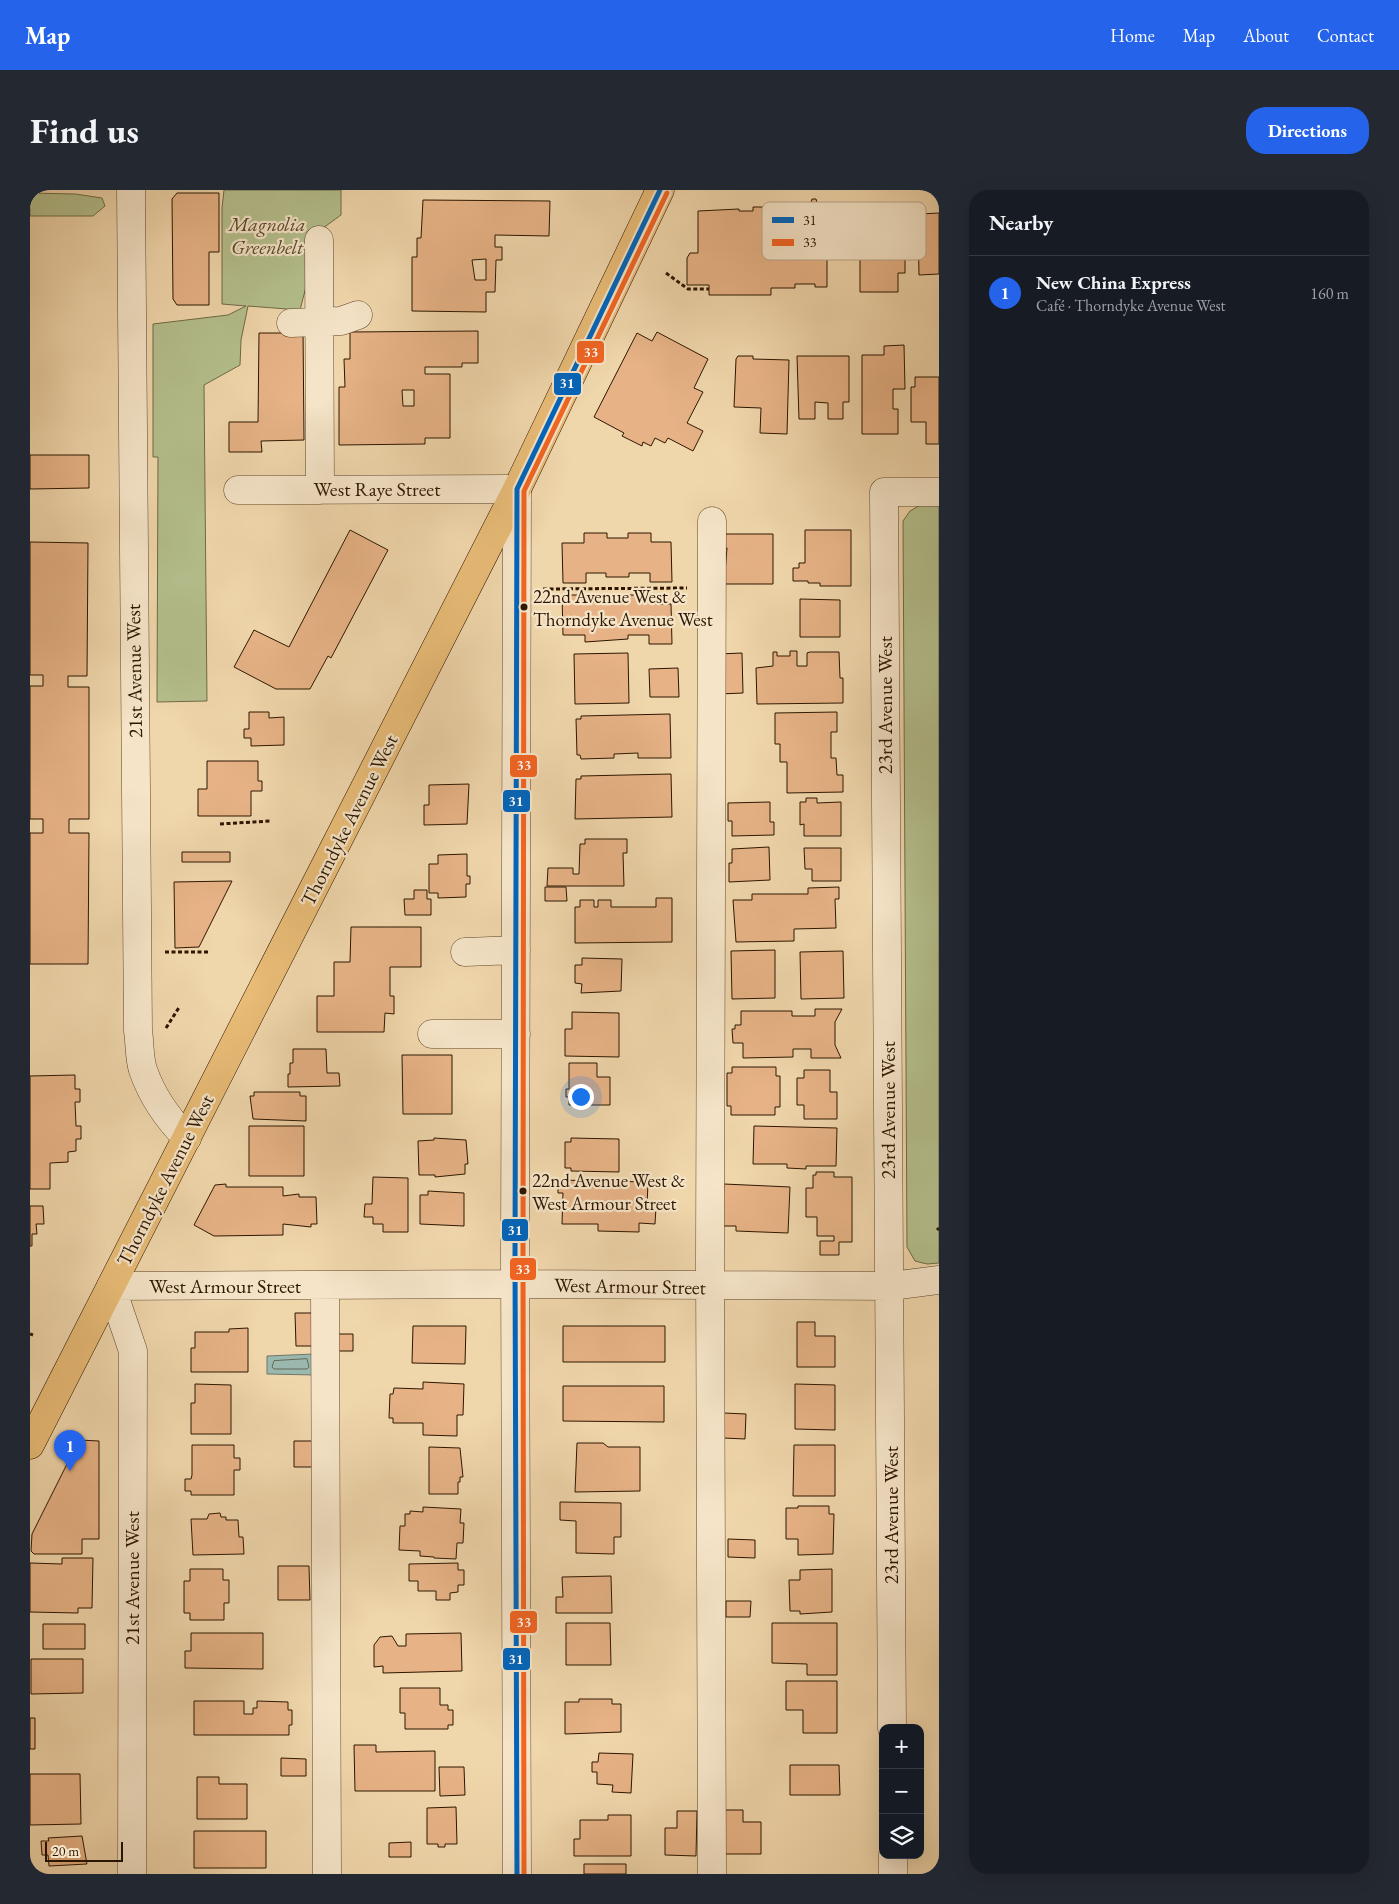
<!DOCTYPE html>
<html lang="en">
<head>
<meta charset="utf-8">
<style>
	:root { --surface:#171b24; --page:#242831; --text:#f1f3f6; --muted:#9ea1a6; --line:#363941; --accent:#2563eb }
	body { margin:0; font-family:"EB Garamond",serif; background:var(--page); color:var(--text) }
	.controls { position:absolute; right:15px; bottom:15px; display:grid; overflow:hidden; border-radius:10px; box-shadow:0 5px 20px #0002 }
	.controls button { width:45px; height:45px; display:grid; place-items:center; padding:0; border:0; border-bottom:1px solid var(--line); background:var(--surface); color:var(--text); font:25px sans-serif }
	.scale { position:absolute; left:15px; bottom:12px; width:78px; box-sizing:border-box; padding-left:5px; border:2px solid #2d1600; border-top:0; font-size:14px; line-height:18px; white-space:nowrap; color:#2d1600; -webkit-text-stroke:4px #f5e4c8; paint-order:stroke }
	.you { position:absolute; left:550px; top:906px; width:18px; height:18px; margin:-12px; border:4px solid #fff; border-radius:50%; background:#1a73e8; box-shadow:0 0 0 8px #1a73e833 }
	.badge { display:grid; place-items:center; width:32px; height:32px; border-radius:50%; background:var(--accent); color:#fff; font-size:16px; font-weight:700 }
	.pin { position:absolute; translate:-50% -41px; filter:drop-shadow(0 1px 2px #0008) }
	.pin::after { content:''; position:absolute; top:26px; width:18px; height:15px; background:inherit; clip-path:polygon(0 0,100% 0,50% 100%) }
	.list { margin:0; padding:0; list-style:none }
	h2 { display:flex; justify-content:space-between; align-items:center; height:65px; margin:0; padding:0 20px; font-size:21px }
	h2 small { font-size:16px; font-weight:400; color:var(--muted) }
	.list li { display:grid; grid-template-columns:32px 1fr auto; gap:15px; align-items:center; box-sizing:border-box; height:75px; padding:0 20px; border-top:1px solid var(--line) }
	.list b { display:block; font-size:19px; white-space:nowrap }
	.list p { margin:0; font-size:16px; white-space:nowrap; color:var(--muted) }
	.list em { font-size:16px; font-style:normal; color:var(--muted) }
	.icon { flex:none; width:28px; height:28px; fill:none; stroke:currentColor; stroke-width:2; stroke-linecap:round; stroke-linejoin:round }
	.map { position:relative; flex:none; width:909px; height:1684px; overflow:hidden; border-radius:20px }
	header { display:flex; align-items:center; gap:30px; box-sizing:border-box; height:70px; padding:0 25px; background:var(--accent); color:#fff }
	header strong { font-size:24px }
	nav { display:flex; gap:28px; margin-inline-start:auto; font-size:18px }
	.intro { display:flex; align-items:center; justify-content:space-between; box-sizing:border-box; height:120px; padding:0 30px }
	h1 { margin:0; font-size:35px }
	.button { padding:12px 22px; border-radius:20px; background:var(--accent); color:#fff; font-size:18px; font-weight:700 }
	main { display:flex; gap:30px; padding:0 30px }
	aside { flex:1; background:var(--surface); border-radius:20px; box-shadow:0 5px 20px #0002 }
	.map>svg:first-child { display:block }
	.green { fill:#b4bf8d; stroke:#706a46 }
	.water { fill:#9bb8af; stroke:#6f7769 }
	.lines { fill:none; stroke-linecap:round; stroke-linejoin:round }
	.shore { stroke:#646758; stroke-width:1 }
	.building { fill:#e7b386; stroke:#2d1600; fill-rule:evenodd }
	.minor-casing { stroke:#5e462b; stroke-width:29 }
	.major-casing { stroke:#2d1600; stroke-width:29 }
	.path { stroke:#2d1600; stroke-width:3; stroke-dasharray:4 2.5; stroke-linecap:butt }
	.minor { stroke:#f5e4c8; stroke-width:28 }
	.major { stroke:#e8bb76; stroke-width:28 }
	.bus-1-casing { stroke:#f5e4c8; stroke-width:9 }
	.bus-2-casing { stroke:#f5e4c8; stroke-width:9 }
	.bus-1 { stroke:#0065bd; stroke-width:5 }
	.bus-2 { stroke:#f26522; stroke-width:5 }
	.bus-dot { fill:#2d1600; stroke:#f5e4c8; stroke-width:2 }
	.labels { text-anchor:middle; stroke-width:4.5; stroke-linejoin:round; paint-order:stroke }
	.bus-label { font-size:19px; fill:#2d1600; stroke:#f5e4c8; text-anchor:start }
	.park-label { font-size:20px; font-style:italic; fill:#56492a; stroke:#f5e4c8 }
	.street-label { font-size:20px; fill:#2d1600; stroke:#f5e4c8 }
	.key { fill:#f5e4c8; stroke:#b9a68c; stroke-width:1 }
	.key-label { font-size:14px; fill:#2d1600 }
	.line-badge { stroke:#f5e4c8; stroke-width:2 }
	.badge-label { font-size:14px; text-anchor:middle; font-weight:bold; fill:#fff }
</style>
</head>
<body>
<header>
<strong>Map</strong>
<nav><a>Home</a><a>Map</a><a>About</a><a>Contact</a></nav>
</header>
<div class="intro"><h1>Find us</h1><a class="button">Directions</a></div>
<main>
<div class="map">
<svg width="909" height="1684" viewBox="0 0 909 1684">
	<rect width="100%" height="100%" fill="#f0d6ab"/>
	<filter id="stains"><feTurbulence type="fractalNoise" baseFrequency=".004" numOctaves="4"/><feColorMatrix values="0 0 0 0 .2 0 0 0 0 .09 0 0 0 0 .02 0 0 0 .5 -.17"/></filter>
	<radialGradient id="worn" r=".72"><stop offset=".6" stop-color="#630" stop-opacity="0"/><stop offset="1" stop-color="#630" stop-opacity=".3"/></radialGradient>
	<!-- green -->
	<path class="green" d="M194,0H311V25L282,46L278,89L270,120L218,116L211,150L210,175L174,195L177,511L127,512L128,267H123V134L198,125L216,116L192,114V18Z
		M0,3L45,4L72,8L75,16L63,26H0Z
		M892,314H909V1073L897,1074L885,1071L877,1057L873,331L880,321Z"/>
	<!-- water -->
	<path class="water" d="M284,1164L285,1185L237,1184V1166Z"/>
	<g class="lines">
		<!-- shore -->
		<path class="shore" d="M277,1169L279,1177L277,1179H244L242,1177L244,1171Z"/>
	</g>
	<!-- building -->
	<path class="building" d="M147,3H189V62H179V115H147L143,109L142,9Z
		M782,9H786L788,16H797V97H785V94H765V98H741V105H679V95H657V68L660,63H668V21L709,19V21H723V17H744V25H754V20H782L780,16Z
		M393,10L520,11L519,46L465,45V57H472V70H466L465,102H456V122L382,121V67H387V48H391ZM456,69V90H445L442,70Z
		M836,20H879V67H875V83H868V102H830V54H834L833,30H836Z
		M909,23V84L889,85L888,31H891V24Z
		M273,138L274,250L231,251L232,262H199V232H228L229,143H263Z
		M448,141V173H432V177H395V184H420V248H395V254L309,255V197H315L314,169H320V142ZM372,200H384V216H373Z
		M627,142L678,169L664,198L673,202L657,233L673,241L663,261L638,248L635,253L625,248L621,256L613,252L612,256L592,246L594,243L564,227L607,143L622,151Z
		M874,155L875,199H863V219H868V244H832V165H854V156Z
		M708,166H723V169L759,170L757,244L730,243L731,218L704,217L706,169Z
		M767,166H819V212H813V229H798V213L785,212V229H769Z
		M885,187H909V254H896V232H881V197H885Z
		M0,265H59V298L0,299Z
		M320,340L358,360L301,468L298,466L280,499H246L204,477L224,440L259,457Z
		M775,340H821V396H790V393H778V391H763V378H769V373H775Z
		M554,343H577V348H598V343H621V352H641L642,392H620V383H599V387H576V383H556V393H533L532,353H554Z
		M694,344H743V394H694L697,358H694Z
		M0,352L58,353L57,486H38V497H59V629H39V643H59L58,774H0V643H13V629H0V496H13V485H0Z
		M532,405H556V413L597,410V405H620V414H641L642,454H619V445H598V449L555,452V445H533Z
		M770,409L810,410V447H770Z
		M760,461H767V476H777V463L780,462H809L810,488H813V513L727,514L726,478L743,476V462H747V466H760Z
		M598,463L599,513L545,514L544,464Z
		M712,463L713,503L689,504V464Z
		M648,478L649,507H620L619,479Z
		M219,522H239V528L254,527V555L221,556V548H214V539H219Z
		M807,522V542H801V568H806L807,585H813V602L757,603V572H750V554H745V523Z
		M640,524L641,568H608V563L584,564V568L551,569L550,565H547L546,529H551V526Z
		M177,571H228V591H232V601H221V626H168V599H177Z
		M641,584L642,627L545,629L546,589H551V586Z
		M439,594L437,634L394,635V615H399V595Z
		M776,608H787V613L811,612V646H774V634L770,635V612H776Z
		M740,612V632H744V645L702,646V631H698V613Z
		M555,649H597V663H593L594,696H517L518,678H543V684H549L550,654H555Z
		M739,657L740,690L699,692V673H702V659Z
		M774,658H811V691H782V679H775Z
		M152,662H200V672H152Z
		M437,664V686H440V694H436V707L408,708V703H399V674H408V665Z
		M202,691L169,757L145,758L144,692Z
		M515,697H536L537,711H515Z
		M809,697V709H805L806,738L764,739V751L706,752L703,710H722V704H778V698Z
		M384,700H397V709H401V725H375L374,709H384Z
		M626,708H642V752L545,753V717H550V710H564V717H568V710H581V717H626Z
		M321,737H391V777H360V806H364V824L355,823L354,842H287V806H304V772H320Z
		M745,760V808L702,809L701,761Z
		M813,761L814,808L771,809L770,762Z
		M552,768L592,769L591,801L551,803L552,794L545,793V775H552Z
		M785,819H812L805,832V855L811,868H781V859H763V867L713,868V853H703L702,839H705V835H711V821H762V826H785Z
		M542,822L589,823V867L535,866V839H542Z
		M263,859H296L297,883H309L310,896L258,897V884H260V873H263Z
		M372,865H422V924H373Z
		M539,873H567V887H580V915H539V907H536V899H539Z
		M702,877H746V886H750V917H745V925H701V916H697V883H702Z
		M774,880H800V902H807V929H774V915H767V888H774Z
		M45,885V899H50V912H45L46,936H51V949H46V961L38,962V972L20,973V999H0V886Z
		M224,902H270V906H276V931L223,929L220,906H224Z
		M219,936H274V986H219Z
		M724,936L807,938L806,976H776V979L757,978V974H723Z
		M404,948L436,950L438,974H435V984L405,987V985H389L388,951L404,950Z
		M541,948L589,949V982L541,981V978H535V952H541Z
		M786,982H804V987H822V1052H809V1065H790V1051H804V1046H787V1027H776V998H783V985H786Z
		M343,987L378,988V1042H353V1034H343V1027H334L335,1014H342Z
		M528,990L618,992L617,1017H626L625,1034L609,1033V1042L568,1041V1034H532L533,1003H528Z
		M196,994V997H253V1006L269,1004V1007H286L287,1034H281V1037L253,1034V1045L184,1046L164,1035L185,995Z
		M694,994L760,997L758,1043L706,1041V1036H692Z
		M398,1001L434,1003V1036L390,1034V1005H398Z
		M0,1016H13L14,1034H6L7,1044H2V1056H0Z
		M265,1123H283L284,1156H266Z
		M767,1132H785V1146H805V1177H767Z
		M383,1136H436L435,1174L382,1173Z
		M533,1136H635V1172H533Z
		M218,1138V1182H161V1158H165V1142H199V1139Z
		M303,1144H323V1161H303Z
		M393,1192L434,1194L433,1225H427V1246L393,1245V1233H363V1228H359L360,1204H363L364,1198L393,1199Z
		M165,1194L201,1195V1244H161V1213H165Z
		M765,1194L805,1195V1240L765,1239Z
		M533,1196H634V1232L533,1231Z
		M694,1223L716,1224L715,1249L694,1248Z
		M49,1250L69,1251V1349H52V1364H4L1,1361L2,1344Z
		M264,1251H282V1277H264Z
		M547,1253H573L578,1257H610V1301L545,1302Z
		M162,1255H204V1268H210V1280H204V1305H161V1301H155V1289H161L162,1285Z
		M764,1255H805V1306H763Z
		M399,1257L430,1258L433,1287H430V1292H428V1304H399Z
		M530,1312L591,1313V1347H584V1364L546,1363V1331L530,1330Z
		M768,1316H799V1324H804L803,1364L768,1365V1349H756V1318H768Z
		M393,1317L431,1319L430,1333H434L433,1353H427L426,1369L404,1368V1367L390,1366V1361L369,1360L370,1336H375V1324H380V1321L393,1322Z
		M190,1323L191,1327H196V1330H208L209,1347H213L214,1364L163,1365L161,1329H177L179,1324Z
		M698,1349L725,1350V1368L698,1367Z
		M32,1368H63L62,1418H48V1423L0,1422V1373L32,1374Z
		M428,1373V1380H434V1395H428V1402L420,1403V1410H406V1401H388V1391H379V1374Z
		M248,1376H279L280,1410H248Z
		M160,1379H193V1390H199V1413H194V1430H160V1423H154V1391H160Z
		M802,1379V1422L770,1424V1421H760L759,1390H770V1380Z
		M581,1386L582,1423H526V1407H533L532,1387Z
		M696,1411H721L720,1427H696Z
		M536,1433H580L581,1475H536Z
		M742,1433H807V1485H777V1474L742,1473Z
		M13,1434H55V1459H13Z
		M161,1443H233V1479L155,1478V1461H161Z
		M431,1443L432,1481L353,1483V1476L344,1477V1455L350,1447L362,1446L368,1456H376V1444Z
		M1,1469H53V1503L1,1504Z
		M756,1491H807V1543H773V1520H756Z
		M370,1498H410V1515H418V1520H423V1535H418V1539H375V1523H370Z
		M549,1509H582V1514H591V1542L535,1544V1512H549Z
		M164,1511H214V1524H223V1518H227V1511L258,1512V1520H262V1535H259V1545H164Z
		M0,1528H5V1559H0Z
		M324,1555H346V1562L405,1561V1601H325Z
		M569,1563L603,1564L601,1603L582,1602L583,1595L567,1594V1582H562V1572H568Z
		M251,1568L276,1569V1586H251Z
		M760,1575H809L810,1605H760Z
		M409,1577H434L435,1605L410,1606Z
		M0,1584H50L51,1634L0,1635Z
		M167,1587H189V1594H217V1629H167Z
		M426,1617L427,1654H415V1657H408V1654H397V1618Z
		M693,1620H713V1632H731V1664H690Z
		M647,1621H667L666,1666L635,1665V1638H647Z
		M578,1625H601V1666H544V1649H550V1630H578Z
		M164,1641H236V1678H164Z
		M52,1646L57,1674L19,1676L18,1665H12L11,1651H19L18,1648Z
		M381,1652V1667H359V1653Z
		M554,1674H596V1684H554Z"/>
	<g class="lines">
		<defs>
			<path id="minor" d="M101,0L108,841C110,853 109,868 113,880C122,906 138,929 157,948
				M289,50L290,300
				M261,133L311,131L328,125
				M208,300L487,299L485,1067L487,1684
				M435,762L486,760
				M402,844H486
				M295,1096L297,1684
				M862,1538L854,302H909
				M863,1665V1684
				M102,1684L103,1161L81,1096L485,1094L861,1096L909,1090
				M682,1684L680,1071L682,331"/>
			<path id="major" d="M0,1255L487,299L630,0"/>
		</defs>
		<!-- minor casing -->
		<use href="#minor" class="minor-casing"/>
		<!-- major casing -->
		<use href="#major" class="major-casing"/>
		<!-- path -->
		<path class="path" d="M636,83L658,99H679
			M513,399L657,398
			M190,634L241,631
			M135,762H178
			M136,838L150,816
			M907,1040L909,1038
			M0,1144L3,1145"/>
		<!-- minor -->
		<use href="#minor" class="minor"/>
		<!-- major -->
		<use href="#major" class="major"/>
		<defs>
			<path id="bus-1" d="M487,1684L485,1067L487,299L630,0"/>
			<path id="bus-2" d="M494,1684L493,1067L494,301L637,3"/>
		</defs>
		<!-- bus-1 casing -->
		<use href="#bus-1" class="bus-1-casing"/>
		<!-- bus-2 casing -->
		<use href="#bus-2" class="bus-2-casing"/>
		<!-- bus-1 -->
		<use href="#bus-1" class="bus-1"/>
		<!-- bus-2 -->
		<use href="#bus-2" class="bus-2"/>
	</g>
	<!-- markers -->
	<g class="bus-dot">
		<circle cx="494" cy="417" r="4.5"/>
		<circle cx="493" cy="1001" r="4.5"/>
	</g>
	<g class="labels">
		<!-- bus labels -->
		<g class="bus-label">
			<text x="503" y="413">22nd Avenue West &amp;<tspan x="503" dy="23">Thorndyke Avenue West</tspan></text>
			<text x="502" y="997">22nd Avenue West &amp;<tspan x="502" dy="23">West Armour Street</tspan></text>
		</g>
		<!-- park labels -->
		<g class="park-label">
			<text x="237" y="41">Magnolia<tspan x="237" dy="23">Greenbelt</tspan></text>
		</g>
		<!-- street labels -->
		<g class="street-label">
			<text x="347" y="306">West Raye Street</text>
			<text transform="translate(104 481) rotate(-91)" y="7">21st Avenue West</text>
			<text transform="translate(855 515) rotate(-90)" y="7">23rd Avenue West</text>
			<text transform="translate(319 630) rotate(-63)" y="7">Thorndyke Avenue West</text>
			<text transform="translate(858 920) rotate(-90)" y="7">23rd Avenue West</text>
			<text transform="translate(135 990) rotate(-63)" y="7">Thorndyke Avenue West</text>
			<text x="195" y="1103">West Armour Street</text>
			<text transform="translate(600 1096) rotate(1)" y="7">West Armour Street</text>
			<text transform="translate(861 1325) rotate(-90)" y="7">23rd Avenue West</text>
			<text transform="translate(102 1388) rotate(-90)" y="7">21st Avenue West</text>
		</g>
	</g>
	<!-- legend -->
	<rect x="732" y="12" width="164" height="58" rx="8" class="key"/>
	<rect x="742" y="27" width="22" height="6" fill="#0065bd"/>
	<rect x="742" y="49" width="22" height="7" fill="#f26522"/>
	<g class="key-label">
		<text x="773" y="35">31</text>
		<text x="773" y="57">33</text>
	</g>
	<g class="line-badge">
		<rect x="546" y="150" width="29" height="24" rx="5" fill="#f26522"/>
		<rect x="523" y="182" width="29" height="24" rx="5" fill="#0065bd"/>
		<rect x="479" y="564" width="29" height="24" rx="5" fill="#f26522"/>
		<rect x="472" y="599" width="29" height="24" rx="5" fill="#0065bd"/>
		<rect x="471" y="1028" width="28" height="24" rx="5" fill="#0065bd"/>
		<rect x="479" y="1067" width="28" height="24" rx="5" fill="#f26522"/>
		<rect x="479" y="1420" width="29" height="24" rx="5" fill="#f26522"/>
		<rect x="472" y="1457" width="29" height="24" rx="5" fill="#0065bd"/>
	</g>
	<g class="badge-label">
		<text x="561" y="167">33</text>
		<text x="537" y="198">31</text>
		<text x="494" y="580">33</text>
		<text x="486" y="616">31</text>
		<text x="485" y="1045">31</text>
		<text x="493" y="1084">33</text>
		<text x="494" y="1437">33</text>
		<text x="486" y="1474">31</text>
	</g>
	<rect width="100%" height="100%" filter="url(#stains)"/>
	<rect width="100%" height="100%" fill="url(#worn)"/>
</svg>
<div class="controls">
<button>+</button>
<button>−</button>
<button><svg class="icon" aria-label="layers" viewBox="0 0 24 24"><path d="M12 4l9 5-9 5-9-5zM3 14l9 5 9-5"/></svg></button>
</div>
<div class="scale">20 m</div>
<div class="you"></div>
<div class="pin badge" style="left:40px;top:1281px">1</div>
</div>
<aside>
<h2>Nearby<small></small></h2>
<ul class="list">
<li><span class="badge">1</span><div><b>New China Express</b><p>Café · Thorndyke Avenue West</p></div><em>160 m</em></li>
</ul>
</aside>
</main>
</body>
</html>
